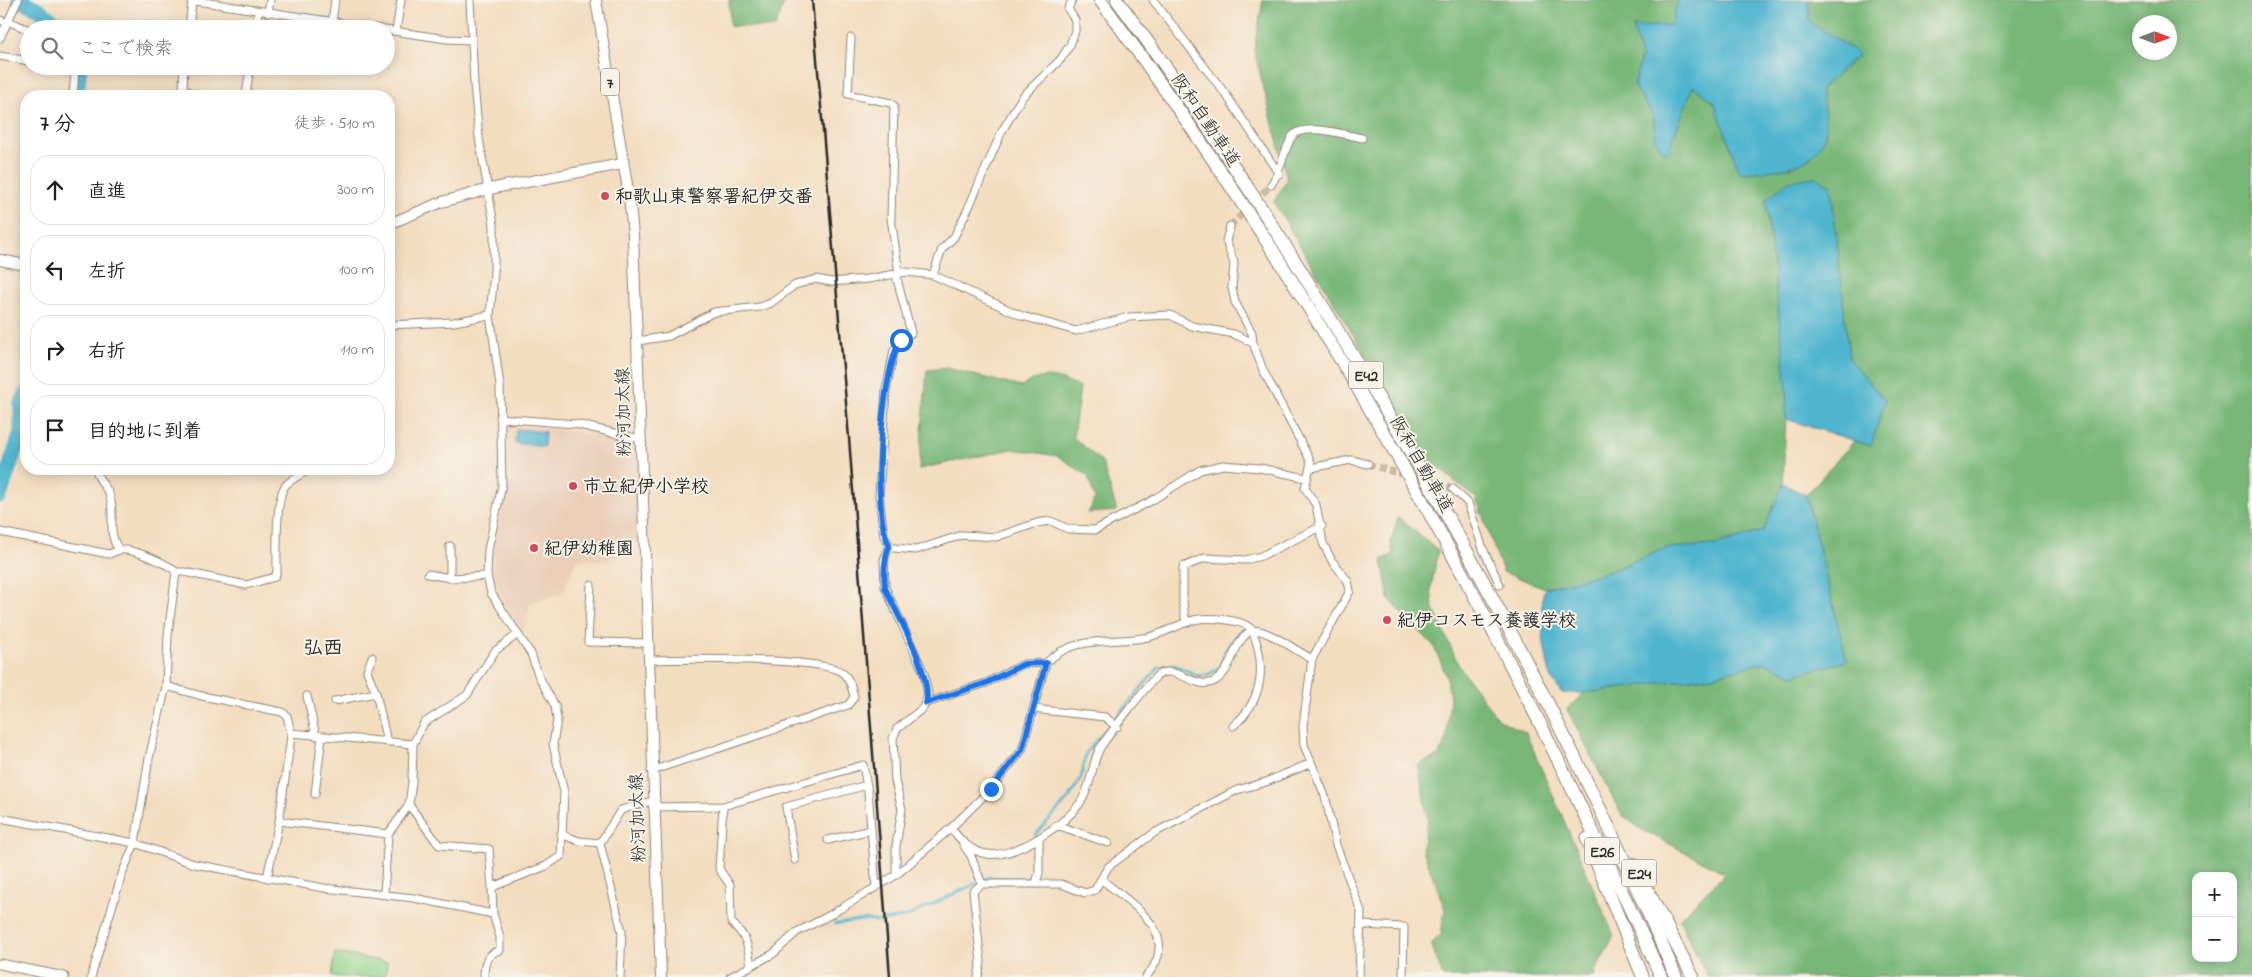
<!DOCTYPE html>
<html lang="ja">
<head>
<meta charset="utf-8">
<style>
	:root { --surface:#fff; --page:#f6f6f6; --text:#222; --muted:#767676; --line:#e0e0e0 }
	body { margin:0; font-family:"Indie Flower","Klee One",sans-serif; background:var(--page); color:var(--text) }
	.controls { position:absolute; right:15px; bottom:15px; display:grid; overflow:hidden; border-radius:10px; box-shadow:0 2px 12px #0003 }
	.controls button { width:45px; height:45px; display:grid; place-items:center; padding:0; border:0; border-bottom:1px solid var(--line); background:var(--surface); color:var(--text); font:25px sans-serif }
	.compass { position:absolute; left:2132px; top:15px; width:45px; height:45px; border-radius:50%; background:var(--surface); box-shadow:0 2px 12px #0003; rotate:90deg }
	.stop { position:absolute; width:15px; height:15px; margin:-11px; border:4px solid #1a73e8; border-radius:50%; background:#fff }
	.stop.end { background:#1a73e8; border-color:#fff; box-shadow:0 1px 5px #0008 }
	.list { margin:0; padding:0; list-style:none }
	h2 { display:flex; justify-content:space-between; align-items:center; height:65px; margin:0; padding:0 20px; font-size:21px }
	h2 small { font-size:16px; font-weight:400; color:var(--muted) }
	.list li { display:grid; grid-template-columns:32px 1fr auto; gap:15px; align-items:center; box-sizing:border-box; height:70px; margin:0 10px 10px; padding:0 10px; border:1px solid var(--line); border-radius:20px }
	.list b { display:block; font-size:19px; white-space:nowrap }
	.list em { font-size:16px; font-style:normal; color:var(--muted) }
	.icon { flex:none; width:28px; height:28px; fill:none; stroke:currentColor; stroke-width:2; stroke-linecap:round; stroke-linejoin:round }
	.map { position:relative; flex:none; width:2252px; height:977px; overflow:hidden }
	.search { position:absolute; background:var(--surface); box-shadow:0 2px 12px #0003; left:20px; top:20px; width:375px; height:55px; display:flex; align-items:center; gap:12px; box-sizing:border-box; padding:0 18px; border-radius:28px; color:var(--muted); font-size:19px }
	.panel { position:absolute; background:var(--surface); box-shadow:0 2px 12px #0003; left:20px; top:90px; width:375px; height:385px; border-radius:20px }
	.map>svg:first-child { display:block }
	.built { fill:#eaceb7 }
	.green { fill:#95d68d; stroke:#60805c }
	.forest { fill:#78b778; stroke:#527152; fill-rule:evenodd }
	.water { fill:#50b5cf; stroke:#3e707d }
	.lines { fill:none; stroke-linecap:round; stroke-linejoin:round }
	.stream { stroke:#50b5cf; stroke-width:2.5 }
	.river { stroke:#50b5cf; stroke-width:15 }
	.minor-tunnel { stroke:#cbb9a1; stroke-width:7; stroke-dasharray:7 3.5; stroke-linecap:butt }
	.minor-casing { stroke:#8f8475; stroke-width:9 }
	.tertiary-casing { stroke:#8f8475; stroke-width:11 }
	.secondary-casing { stroke:#8f8475; stroke-width:12 }
	.primary-casing { stroke:#8f8475; stroke-width:12 }
	.motorway-casing { stroke:#8f8475; stroke-width:14 }
	.minor { stroke:#fff; stroke-width:7 }
	.tertiary { stroke:#fff; stroke-width:9 }
	.secondary { stroke:#fff; stroke-width:10 }
	.primary { stroke:#fff; stroke-width:10 }
	.motorway { stroke:#fff; stroke-width:12 }
	.rail { stroke:#2b2b2b; stroke-width:2.5 }
	.route { stroke:#1a73e8; stroke-width:6 }
	.poi-dot { fill:#d1495b; stroke:#f7f3e8; stroke-width:2 }
	.labels { text-anchor:middle; stroke-width:4; stroke-linejoin:round; paint-order:stroke }
	.shield { fill:#f7f3e8; stroke:#686764; stroke-width:1 }
	.shield-label { font-size:16px; font-weight:bold; fill:#2b2b2b }
	.street-label { font-size:18px; fill:#2b2b2b; stroke:#f7f3e8 }
	.poi-label { font-size:18px; font-weight:bold; fill:#2b2b2b; stroke:#f7f3e8; text-anchor:start }
	.quarter-label { font-size:20px; font-weight:bold; fill:#2b2b2b; stroke:#f7f3e8 }
</style>
</head>
<body>
<div class="map">
<svg width="2252" height="977" viewBox="0 0 2252 977">
	<rect width="100%" height="100%" fill="#f7f3e8"/>
	<filter id="ink" filterUnits="userSpaceOnUse"><feTurbulence type="fractalNoise" baseFrequency=".02" numOctaves="2"/><feDisplacementMap in="SourceGraphic" scale="10" xChannelSelector="R" yChannelSelector="G"/><feConvolveMatrix kernelMatrix="1 2 1 2 8 2 1 2 1" color-interpolation-filters="sRGB"/></filter>
	<filter id="wash" filterUnits="userSpaceOnUse"><feTurbulence type="fractalNoise" baseFrequency=".0096" numOctaves="4" result="noise"/><feDisplacementMap in="SourceGraphic" scale="20" xChannelSelector="R" yChannelSelector="G"/><feGaussianBlur stdDeviation="1.12" result="paint"/><feColorMatrix in="noise" values="0 0 0 0 0 0 0 0 0 0 0 0 0 0 0 0 0 1.4 0 .05"/><feComposite in="paint" operator="in"/></filter>
	<g filter="url(#wash)">
		<rect width="100%" height="100%" fill="#f3ddbf"/>
		<!-- built -->
		<path class="built" d="M506,423L632,440L636,447L639,540L607,561L576,560L563,593L530,603L523,632L500,598L493,574L494,548L507,487Z"/>
		<!-- green -->
		<path class="green" d="M335,953L387,962L385,977H332Z"/>
		<!-- forest -->
		<path class="forest" d="M729,0H785L775,28L730,26Z
			M1263,0H1678L1672,26L1633,27L1641,57L1634,86L1654,117L1655,140L1667,154L1693,85L1714,102L1740,173L1795,167L1826,134L1821,89L1859,55L1808,21L1809,0H2252V977H1708L1679,919L1725,873L1639,828L1621,814L1567,709L1584,693L1713,676L1765,662L1793,675L1847,661L1806,495L1854,441L1871,445L1885,401L1849,359L1831,185L1766,200L1787,390L1783,484L1763,531L1716,545L1667,548L1605,573L1545,588L1503,572L1476,498L1427,459L1274,202L1287,179L1254,50ZM2140,22H2170V52H2140ZM2196,876H2233V958H2196Z
			M947,368L1021,387C1043,371 1058,377 1080,388L1073,437L1102,462L1117,511L1088,513L1095,499L1088,476L1058,456L1013,449L919,469L927,370Z
			M1398,517L1438,551L1431,588L1433,607L1459,666L1498,719L1526,733L1614,936L1594,973L1595,977H1443L1431,943L1441,935L1445,909L1422,847L1428,820L1418,765L1438,756L1446,742L1450,698L1447,678L1434,646L1389,599L1382,560L1393,554L1391,541Z"/>
		<!-- water -->
		<path class="water" d="M1678,0H1809V21L1859,54L1821,89C1822,101 1828,125 1825,135C1815,171 1770,171 1740,173L1714,102L1693,86L1667,155L1655,140L1654,117L1634,86L1641,57L1633,27L1671,25Z
			M1815,177L1831,185L1849,358L1885,401L1871,446L1786,419L1787,390L1766,200L1789,181Z
			M516,429L545,432L544,447L515,443Z
			M1783,484L1806,495L1847,661L1793,675L1765,662L1713,676L1584,693H1562C1558,688 1553,682 1551,676C1544,656 1538,607 1545,588L1605,573L1667,548L1716,545L1763,531Z"/>
		<g class="lines">
			<!-- stream -->
			<path class="stream" d="M835,924L864,920L878,922L908,916L989,877L1026,879L1033,874L1036,834L1069,798L1081,778L1086,753L1094,743L1159,667L1174,665L1199,676H1206L1220,667L1225,652L1239,632"/>
			<!-- river -->
			<path class="river" d="M19,0L39,9L64,29
				M77,96L80,66
				M0,496L21,432V404L26,393"/>
		</g>
	</g>
	<g filter="url(#ink)">
		<g class="lines">
			<!-- minor-tunnel -->
			<path class="minor-tunnel" d="M1255,201L1271,185
				M1230,226L1248,208
				M1368,464L1407,476
				M1427,482L1453,489"/>
			<defs>
				<path id="minor" d="M190,0L381,29
					M470,0L474,84L479,138L494,225V273L490,315L500,385L502,485L488,550L487,576L491,593L531,654L539,677L555,706L557,720L553,744L564,792L561,856L546,866L492,887L493,914L500,937V950C486,954 484,964 484,977
					M1153,0L1227,96L1279,174
					M268,13L270,0
					M0,20L8,23
					M8,21L29,30
					M332,22L335,0
					M189,29L192,0
					M256,29L258,11
					M386,30L447,39L471,40
					M396,31L401,0
					M0,38L18,0
					M851,38L848,94L891,103L894,106L891,218L899,274
					M0,56L29,61
					M56,66L75,70L73,96
					M183,89L197,95L211,96
					M179,96L183,89L184,66
					M246,96L250,66
					M1271,185C1281,170 1283,154 1291,138C1300,121 1345,135 1362,138
					M1230,226L1226,241L1234,263L1232,288L1235,302L1252,333L1253,343L1263,370L1311,462L1305,488L1316,505L1323,543L1332,561L1348,581L1350,591L1312,659L1303,726L1304,745L1325,796L1336,845L1361,911L1359,977
					M896,275L911,333L901,340L894,350L886,390L879,495L884,537L889,545L894,548L916,550L962,535L996,537L1037,523L1051,521L1068,529L1095,530L1151,501L1200,470L1223,465L1260,468L1306,478
					M933,275L942,249L954,237L968,209L1002,131L1022,97L1061,59L1070,45L1075,31V20L1068,9L1072,0
					M389,325L454,322L490,315
					M638,341L669,336L714,312L760,307L771,303L795,285L816,279L831,282L868,279L906,272L933,275L1022,316L1076,331L1129,317L1170,315L1192,326L1234,334L1253,343
					M500,418L575,424L640,439
					M1311,468L1351,460L1368,464
					M97,469C96,480 108,487 110,497C116,518 106,531 119,550
					M1453,489L1468,503L1483,549L1500,585
					M0,532L109,554C113,553 117,550 120,550C132,548 169,564 176,572L168,635L166,686L149,758L135,843L122,874L91,977
					M889,545L884,560L885,587L924,673L928,694L923,708L897,729L893,738L895,781L902,809L896,846V875
					M450,546V578
					M176,572H184L246,585L275,577L277,571C277,554 275,495 286,485C292,478 302,475 309,469
					M428,574L450,578L487,576
					M591,585L588,642L647,643
					M1186,623L1183,604V567L1205,558L1245,560L1261,556L1322,526
					M372,657L367,671L376,693L387,742
					M648,660C678,659 824,657 843,673C850,680 852,688 854,697L848,705L651,771
					M166,686L202,696L282,712L287,716L291,733L290,744L279,821L267,878
					M307,696L316,736
					M335,701L376,693
					M926,703L986,683L1024,664L1046,663
					M1033,709L1105,717L1117,727
					M291,733L413,744
					M315,794L322,736
					M409,805L439,845L489,849L492,887
					M723,806L719,869L730,885L731,922C747,937 748,945 751,966
					M653,807L723,806L863,765L868,792L876,887
					M0,818L135,843L194,864L324,888L414,898L493,914
					M279,821L388,834
					M1057,825L1108,843
					M951,828C960,840 971,852 987,854C1014,859 1069,823 1082,800C1091,785 1092,765 1099,750C1102,743 1152,679 1158,675C1176,663 1196,692 1215,681C1235,668 1231,642 1252,630C1267,666 1263,701 1233,726
					M561,834L579,841L600,843
					M828,840L871,830
					M600,843L622,932L620,977
					M600,843L621,810L652,801
					M963,844L971,856L982,884H1061L1085,893L1095,890L1101,879
					M795,860L786,807L867,785
					M1036,883L1039,873V839
					M384,893L388,834L409,805L412,782L413,744L424,723L467,695L495,651L518,634
					M1362,925L1404,927L1403,977
					M730,977L773,954L797,932L830,915L896,875L951,828L991,789L1022,750L1046,663C1072,636 1109,643 1143,638C1161,636 1177,624 1194,620C1208,617 1244,619 1252,630C1268,629 1296,651 1312,659
					M978,977L981,962L973,891L982,884
					M1146,977C1184,933 1132,905 1101,879L1108,867L1154,833L1237,790L1266,782L1311,763"/>
				<path id="tertiary" d="M0,964L64,977"/>
				<path id="secondary" d="M389,224L442,202L489,189L622,164
					M0,260L26,265"/>
				<path id="primary" d="M596,0L629,196L633,235L661,977"/>
				<path id="motorway" d="M1100,0C1285,249 1442,518 1576,797C1605,857 1635,916 1661,977
					M1117,0C1202,113 1279,233 1352,354C1474,554 1584,761 1676,977
					M1587,839L1643,977
					M1634,864L1693,977"/>
			</defs>
			<!-- minor casing -->
			<use href="#minor" class="minor-casing"/>
			<!-- tertiary casing -->
			<use href="#tertiary" class="tertiary-casing"/>
			<!-- secondary casing -->
			<use href="#secondary" class="secondary-casing"/>
			<!-- primary casing -->
			<use href="#primary" class="primary-casing"/>
			<!-- motorway casing -->
			<use href="#motorway" class="motorway-casing"/>
			<!-- minor -->
			<use href="#minor" class="minor"/>
			<!-- tertiary -->
			<use href="#tertiary" class="tertiary"/>
			<!-- secondary -->
			<use href="#secondary" class="secondary"/>
			<!-- primary -->
			<use href="#primary" class="primary"/>
			<!-- motorway -->
			<use href="#motorway" class="motorway"/>
			<!-- rail -->
			<path class="rail" d="M812,0L849,438L890,977"/>
		</g>
	</g>
	<g class="lines" filter="url(#ink)">
		<!-- route -->
		<path class="route" d="M901,340C881,370 871,513 889,545C884,560 884,572 885,588C897,614 933,676 926,703L986,683L1024,664L1046,663L1022,750L991,789"/>
	</g>
	<!-- markers -->
	<g class="poi-dot">
		<circle cx="605" cy="196" r="5"/>
		<circle cx="573" cy="486" r="5"/>
		<circle cx="534" cy="548" r="5"/>
		<circle cx="1387" cy="620" r="5"/>
	</g>
	<g class="labels">
		<!-- shield labels -->
		<g class="shield">
			<rect x="601" y="68.5" width="18" height="27" rx="4"/>
			<rect x="1348.5" y="361.5" width="35" height="27" rx="4"/>
			<rect x="1584.5" y="837.5" width="35" height="27" rx="4"/>
			<rect x="1621.5" y="859.5" width="35" height="27" rx="4"/>
		</g>
		<g class="shield-label">
			<text x="610" y="88">7</text>
			<text x="1366" y="381">E42</text>
			<text x="1602" y="857">E26</text>
			<text x="1639" y="879">E24</text>
		</g>
		<!-- street labels -->
		<g class="street-label">
			<text transform="translate(1206 120) rotate(56)" y="6">阪和自動車道</text>
			<text transform="translate(623 412) rotate(-91)" y="6">粉河加太線</text>
			<text transform="translate(1422 464) rotate(60)" y="6">阪和自動車道</text>
			<text transform="translate(637 818) rotate(-92)" y="6">粉河加太線</text>
		</g>
		<!-- poi labels -->
		<g class="poi-label">
			<text x="615" y="202">和歌山東警察署紀伊交番</text>
			<text x="583" y="492">市立紀伊小学校</text>
			<text x="544" y="554">紀伊幼稚園</text>
			<text x="1397" y="626">紀伊コスモス養護学校</text>
		</g>
		<!-- quarter labels -->
		<g class="quarter-label">
			<text x="323" y="654">弘西</text>
		</g>
	</g>
</svg>
<div class="controls">
<button>+</button>
<button>−</button>
</div>
<svg class="compass" viewBox="-18 -18 36 36"><path d="M0-13l5 13h-10z" fill="#e53935"/><path d="M0 13l5-13h-10z" fill="#767676"/></svg>
<div class="stop" style="left:901px;top:340px"></div>
<div class="stop end" style="left:991px;top:789px"></div>
<div class="search"><svg class="icon" aria-label="search" viewBox="0 0 24 24"><circle cx="10" cy="10" r="6"/><path d="M15 15l6 6"/></svg>ここで検索</div>
<section class="panel">
<h2>7 分<small>徒歩 · 510 m</small></h2>
<ul class="list">
<li><svg class="icon" aria-label="ahead" viewBox="0 0 24 24"><path d="M12 20V5M6 11l6-6 6 6"/></svg><div><b>直進</b></div><em>300 m</em></li>
<li><svg class="icon" aria-label="left" viewBox="0 0 24 24"><path d="M17 20v-9H6M10 6l-5 5 5 5"/></svg><div><b>左折</b></div><em>100 m</em></li>
<li><svg class="icon" aria-label="right" viewBox="0 0 24 24"><path d="M7 20v-9h11M14 6l5 5-5 5"/></svg><div><b>右折</b></div><em>110 m</em></li>
<li><svg class="icon" aria-label="arrive" viewBox="0 0 24 24"><path d="M6 21V4h12l-3 4 3 4H6"/></svg><div><b>目的地に到着</b></div></li>
</ul>
</section>
</div>
</body>
</html>
